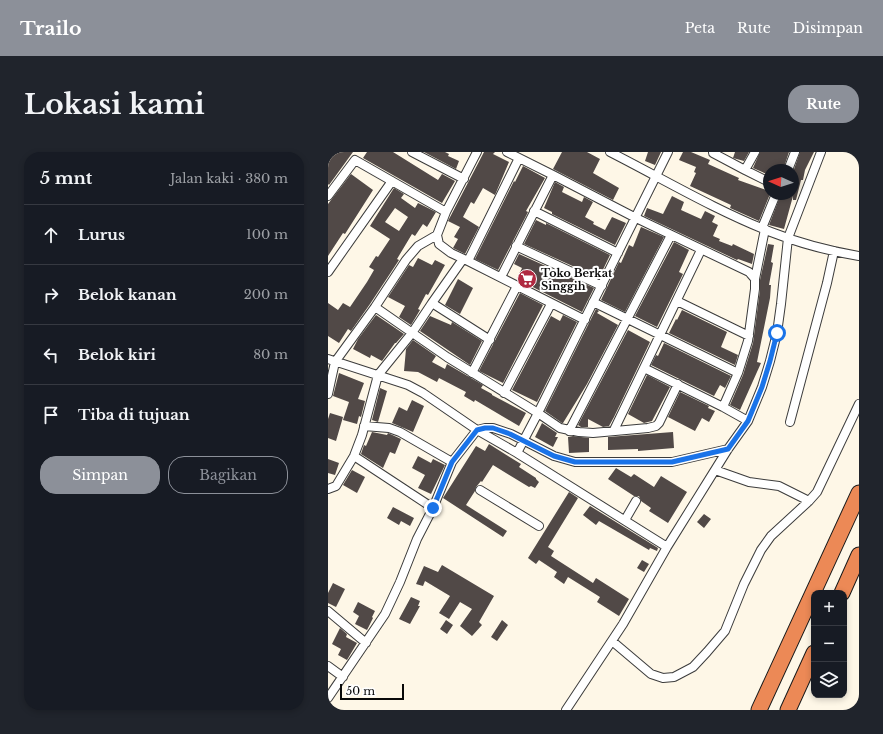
<!DOCTYPE html>
<html lang="id">
<head>
<meta charset="utf-8">
<style>
	:root { --surface:#171b24; --page:#20242c; --text:#f1f3f6; --muted:#9ea1a6; --line:#363941; --accent:#8c9099 }
	body { margin:0; font-family:"Libre Baskerville",serif; background:var(--page); color:var(--text) }
	.controls { position:absolute; right:12px; bottom:12px; display:grid; overflow:hidden; border-radius:8px; box-shadow:0 2px 6px #0003 }
	.controls button { width:36px; height:36px; display:grid; place-items:center; padding:0; border:0; border-bottom:1px solid var(--line); background:var(--surface); color:var(--text); font:20px sans-serif }
	.compass { position:absolute; left:435px; top:12px; width:36px; height:36px; border-radius:50%; background:var(--surface); box-shadow:0 2px 6px #0003; rotate:273deg }
	.scale { position:absolute; left:12px; bottom:10px; width:64px; box-sizing:border-box; padding-left:4px; border:2px solid #090909; border-top:0; font-size:11px; line-height:14px; white-space:nowrap; color:#090909; -webkit-text-stroke:3px #fff; paint-order:stroke }
	.stop { position:absolute; width:12px; height:12px; margin:-9px; border:3px solid #1a73e8; border-radius:50%; background:#fff }
	.stop.end { background:#1a73e8; border-color:#fff; box-shadow:0 1px 4px #0008 }
	.list { margin:0; padding:0; list-style:none }
	h2 { display:flex; justify-content:space-between; align-items:center; height:52px; margin:0; padding:0 16px; font-size:17px }
	h2 small { font-size:13px; font-weight:400; color:var(--muted) }
	.list li { display:grid; grid-template-columns:26px 1fr auto; gap:12px; align-items:center; box-sizing:border-box; height:60px; padding:0 16px; border-top:1px solid var(--line) }
	.list b { display:block; font-size:15px; white-space:nowrap }
	.list em { font-size:13px; font-style:normal; color:var(--muted) }
	.actions { display:flex; gap:8px; padding:12px 16px }
	.actions a { flex:1; padding:9px 0; border:1px solid var(--accent); border-radius:16px; text-align:center; font-size:14px; color:var(--accent) }
	.actions .main { background:var(--accent); color:#fff }
	.icon { flex:none; width:22px; height:22px; fill:none; stroke:currentColor; stroke-width:2; stroke-linecap:round; stroke-linejoin:round }
	.map { position:relative; flex:none; width:531px; height:558px; overflow:hidden; border-radius:16px }
	header { display:flex; align-items:center; gap:24px; box-sizing:border-box; height:56px; padding:0 20px; background:var(--accent); color:#fff }
	header strong { font-size:19px }
	nav { display:flex; gap:22px; margin-inline-start:auto; font-size:14px }
	.intro { display:flex; align-items:center; justify-content:space-between; box-sizing:border-box; height:96px; padding:0 24px }
	h1 { margin:0; font-size:28px }
	.button { padding:10px 18px; border-radius:16px; background:var(--accent); color:#fff; font-size:14px; font-weight:700 }
	main { display:flex; gap:24px; padding:0 24px }
	aside { flex:1; background:var(--surface); border-radius:16px; box-shadow:0 2px 6px #0003 }
	.map>svg:first-child { display:block }
	.building { fill:#514947; fill-rule:evenodd }
	.lines { fill:none; stroke-linecap:round; stroke-linejoin:round }
	.minor-casing { stroke:#3c3c3c; stroke-width:10 }
	.motorway-casing { stroke:#1a1a1a; stroke-width:17 }
	.minor { stroke:#fff; stroke-width:8 }
	.motorway { stroke:#ec8956; stroke-width:15 }
	.route { stroke:#1a73e8; stroke-width:5 }
	.labels { text-anchor:middle; stroke-width:4; stroke-linejoin:round; paint-order:stroke }
	.poi-label { font-size:11px; font-weight:bold; fill:#090909; stroke:#fff; text-anchor:start }
</style>
</head>
<body>
<header>
<strong>Trailo</strong>
<nav><a>Peta</a><a>Rute</a><a>Disimpan</a></nav>
</header>
<div class="intro"><h1>Lokasi kami</h1><a class="button">Rute</a></div>
<main>
<aside>
<h2>5 mnt<small>Jalan kaki · 380 m</small></h2>
<ul class="list">
<li><svg class="icon" aria-label="ahead" viewBox="0 0 24 24"><path d="M12 20V5M6 11l6-6 6 6"/></svg><div><b>Lurus</b></div><em>100 m</em></li>
<li><svg class="icon" aria-label="right" viewBox="0 0 24 24"><path d="M7 20v-9h11M14 6l5 5-5 5"/></svg><div><b>Belok kanan</b></div><em>200 m</em></li>
<li><svg class="icon" aria-label="left" viewBox="0 0 24 24"><path d="M17 20v-9H6M10 6l-5 5 5 5"/></svg><div><b>Belok kiri</b></div><em>80 m</em></li>
<li><svg class="icon" aria-label="arrive" viewBox="0 0 24 24"><path d="M6 21V4h12l-3 4 3 4H6"/></svg><div><b>Tiba di tujuan</b></div></li>
</ul>
<div class="actions"><a class="main">Simpan</a><a>Bagikan</a></div>
</aside>
<div class="map">
<svg width="531" height="558" viewBox="0 0 531 558">
	<rect width="100%" height="100%" fill="#fef7e7"/>
	<!-- building -->
	<path class="building" d="M0,0H25L1,33L0,32Z
		M39,0H65L110,28L114,22L127,29L114,51L35,6Z
		M96,0H117L121,2L120,4L131,9L128,17Z
		M156,0H167L165,2L181,10L167,43L155,36L146,52L143,50L135,65L151,75L137,102L125,96L130,87L126,85L132,75L120,69Z
		M234,0H259L272,7L265,21L291,36L285,48L225,17Z
		M320,0H333L327,13L317,9Z
		M355,0H363L382,8L380,12L411,26L410,28L441,39V42H442L431,69L402,56L403,53L362,34L368,21L366,20L368,15L351,8Z
		M407,0H421L416,9L405,6Z
		M432,0H461L455,18H441V23L425,16Z
		M472,0H486L477,18L475,28H473L468,48H465V44L456,77L441,73L453,42H465V20Z
		M195,14L217,26L198,59L200,60L198,64L170,118L147,107L186,29L187,30Z
		M23,22L45,38L17,82L15,81L0,104V52Z
		M227,30L236,35L234,40L254,50L256,45L265,50L257,65L266,70L265,72L277,78L284,65L298,71L287,93L224,62V60L216,56Z
		M66,36L76,42L73,46L87,56L90,51L108,60L99,75L95,72L87,84L84,82L69,107L71,108L42,152L23,179L20,177L11,191L0,184V151L10,158L15,151L22,155L39,130L46,118L41,115L48,104L50,105L62,87L42,74ZM67,56L80,65L71,79L57,70Z
		M344,44L356,50L353,58L373,67L377,59L387,64L384,70L390,73L385,84L392,87L391,89L404,94L405,92L426,102L424,112L410,107L409,108L316,64L319,56L335,62Z
		M208,68L218,73V71L282,103L271,126L196,92Z
		M313,75L336,85L297,160L273,148L291,110L293,111L301,93L305,95Z
		M346,90L361,98L351,120L355,122L329,175L307,164Z
		M440,92L446,93L443,110L445,111L441,133H443L442,146L429,210L433,211L412,258L402,253L415,223L425,191L432,138V128Z
		M191,102L266,136L254,160L189,127L194,116L186,112Z
		M90,106L104,113L107,108L117,113L100,143L98,142L90,157L92,158L83,173L71,165L77,154L60,145L81,113L85,115Z
		M130,127L145,136L132,162L117,153Z
		M192,141L215,153L175,231L151,219Z
		M268,157L271,159L269,161L290,173L259,232L235,271H234L217,259Z
		M354,158L399,180L393,195L410,203L407,213L341,181L348,167L349,168Z
		M48,163L76,182L68,191H67L54,209L43,203L42,206L25,197L30,187Z
		M235,163L249,170L209,250L184,238L223,164L232,169Z
		M102,164L123,173L124,170L154,189L142,213L92,179Z
		M300,178L322,190L286,265L281,274L275,275L260,267V275H253L250,273Z
		M85,188L108,204L104,210L117,217L119,212L155,233L153,236L164,242V243L198,261L191,274L147,248L146,250L136,244L138,240L111,226L109,230L90,220L76,219L78,197Z
		M336,191L403,224L397,236L392,233L386,244L323,213L328,203L330,204Z
		M11,221L36,231L30,247L37,249L33,265L31,264L29,272L15,268L21,250L5,244Z
		M319,223L342,235L324,269L316,271L300,262Z
		M52,236L59,239L50,270L44,268Z
		M352,240L381,254L380,256L387,259L381,270L374,266L367,279L340,265Z
		M84,248L96,254L85,280L64,271L71,255L79,259Z
		M2,261L15,265L8,289L0,286V267Z
		M214,271L229,281L227,285H230L225,295L207,285Z
		M44,280L59,283L60,281L73,287L67,302L62,300L55,316L33,302L36,293L38,294Z
		M345,280L346,296L310,299V297L280,298V285Z
		M245,284L261,286V300L241,301L240,285Z
		M161,292L193,312L191,315L208,326V327L211,330L207,336L203,334L201,335L165,313L154,330L153,329L148,335L147,339L138,353L179,379L175,385L115,346L148,294L157,299Z
		M90,304L103,311L105,307L117,313L103,342L90,336L97,323L84,316Z
		M0,307L11,311L7,323L0,321Z
		M288,316L303,325L306,322L326,335L333,324L359,340L340,371L321,359L323,356L313,349L311,344H306L280,327Z
		M24,318L37,325L29,341L15,333Z
		M241,340L250,346L220,395L226,399L223,404L265,431L268,426L301,447L291,464L269,450L272,445L240,425L236,432L226,425L229,420L211,408L208,412L200,406Z
		M262,354L330,396L329,399L322,396L321,398L271,369L268,373L255,363Z
		M65,355L86,366L82,374L73,369L71,373L59,366Z
		M376,362L383,367L376,376L369,370Z
		M314,408L321,412L316,420L309,416Z
		M114,413L166,444L151,470L154,473L144,484L132,474L144,457L132,450L121,467L111,461L122,444L97,429L95,434L88,432L96,414L110,420Z
		M5,431L17,437L8,455L0,451V441Z
		M83,445L92,449L90,454H92L82,472L71,467Z
		M30,450L47,459L44,465L45,466L39,478L27,472L31,464L25,460Z
		M118,468L125,473L119,482L112,477Z
		M174,468L180,473L169,489L163,485Z
		M12,476L19,482L18,485L29,491L19,508L10,503L13,497L4,492Z"/>
	<g class="lines">
		<defs>
			<path id="minor" d="M84,0L136,27
				M282,0C335,27 387,58 443,80C471,91 501,99 531,104
				M385,0V1L417,18
				M427,0L417,18L441,30
				M460,18L467,0
				M225,23L308,66L421,120L427,127V137L420,189L410,221L395,255L316,216
				M0,44L27,8L118,60
				M206,59L290,101
				M434,76L448,42
				M109,83L111,92L123,101L140,109L257,168
				M188,94L274,134
				M140,109L191,6
				M0,120L64,29
				M173,125L225,23L179,0
				M427,127L437,77
				M349,149L421,184
				M265,150L410,221
				M104,151L135,107
				M47,155L119,205L210,261L340,0
				M0,207L80,233L95,241L149,278L189,301L210,261L232,276L251,280L265,281L320,276L328,274L331,271L350,232
				M144,221L189,134
				M176,241L223,152
				M0,242L7,210L47,155L78,108L90,94L109,83L118,60L149,0
				M395,255L420,269
				M462,270L499,131L506,99
				M36,274L61,276L72,280L124,310
				M286,278L373,98
				M241,279L343,83
				M189,301L339,395
				M26,304L105,356
				M387,318L421,330L451,334L481,349
				M0,337L8,334L26,304L34,283L50,223L84,181L104,151L162,188
				M152,338L211,374
				M297,368L308,349
				M0,459L38,491
				M284,489L323,522L335,526L346,525L365,515L379,500L397,479L416,432L433,398L443,384L481,349L489,340L531,252
				M0,514L15,525
				M0,546L57,462L72,430L89,387L105,356L124,310L149,278L157,276H165L183,282L226,304L247,310H344L400,297
				M238,558L295,472L339,395L400,297L420,269L434,235L442,209L449,181L453,152L460,86L493,0"/>
			<path id="motorway" d="M514,441L531,403
				M431,558L531,341
				M460,558L486,501"/>
		</defs>
		<!-- minor casing -->
		<use href="#minor" class="minor-casing"/>
		<!-- motorway casing -->
		<use href="#motorway" class="motorway-casing"/>
		<!-- minor -->
		<use href="#minor" class="minor"/>
		<!-- motorway -->
		<use href="#motorway" class="motorway"/>
	</g>
	<g class="lines">
		<!-- route -->
		<path class="route" d="M105,356L124,310L149,278L157,276H165L182,282L226,304L247,310H344L400,297L420,269L434,235L442,209L449,181"/>
	</g>
	<!-- icons -->
	<defs>
		<symbol id="supermarket-disc" viewBox="-11 -11 22 22"><circle r="9.5" fill="#b02a41" stroke="#fff"/><path d="M-6-5.5h2.5l.6 2H6L4.5 2H-2.5L-4.4-4H-6ZM-1.5 3.2a1.3 1.3 0 1 0 .1 0ZM3 3.2a1.3 1.3 0 1 0 .1 0Z" fill="#fff"/></symbol>
	</defs>
	<g fill-rule="evenodd">
		<use href="#supermarket-disc" x="188" y="116" width="22" height="22"/>
	</g>
	<g class="labels">
		<!-- poi labels -->
		<g class="poi-label">
			<text x="213" y="125">Toko Berkat<tspan x="213" dy="13">Singgih</tspan></text>
		</g>
	</g>
</svg>
<div class="controls">
<button>+</button>
<button>−</button>
<button><svg class="icon" aria-label="layers" viewBox="0 0 24 24"><path d="M12 4l9 5-9 5-9-5zM3 14l9 5 9-5"/></svg></button>
</div>
<svg class="compass" viewBox="-18 -18 36 36"><path d="M0-13l5 13h-10z" fill="#e53935"/><path d="M0 13l5-13h-10z" fill="#9ea1a6"/></svg>
<div class="scale">50 m</div>
<div class="stop" style="left:449px;top:181px"></div>
<div class="stop end" style="left:105px;top:356px"></div>
</div>
</main>
</body>
</html>
